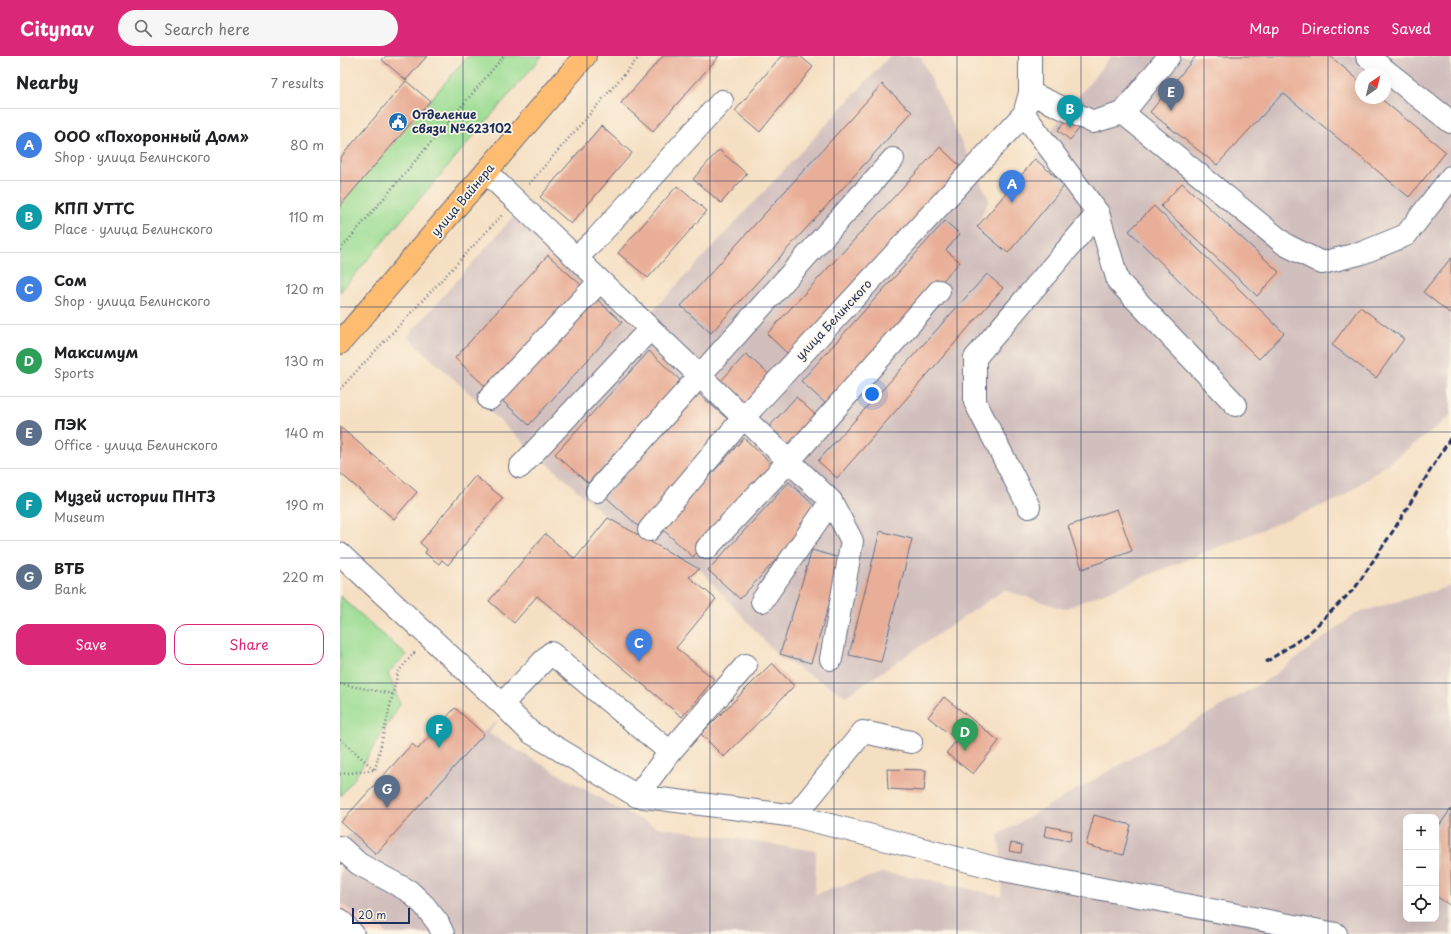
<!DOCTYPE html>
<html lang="en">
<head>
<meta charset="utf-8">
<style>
	:root { --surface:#fff; --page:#f6f6f6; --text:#202124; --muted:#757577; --line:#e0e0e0; --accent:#db2777 }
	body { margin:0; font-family:"Playpen Sans",sans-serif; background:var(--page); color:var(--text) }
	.controls { position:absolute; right:12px; bottom:12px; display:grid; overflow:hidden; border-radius:8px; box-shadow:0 4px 16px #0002 }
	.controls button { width:36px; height:36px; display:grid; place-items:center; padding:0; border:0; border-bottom:1px solid var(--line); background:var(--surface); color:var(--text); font:20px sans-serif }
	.compass { position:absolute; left:1015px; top:12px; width:36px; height:36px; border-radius:50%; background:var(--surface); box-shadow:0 4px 16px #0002; rotate:35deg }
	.scale { position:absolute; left:12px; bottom:10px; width:58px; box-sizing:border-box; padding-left:4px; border:2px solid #1b2f5e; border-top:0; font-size:11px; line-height:14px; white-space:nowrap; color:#1b2f5e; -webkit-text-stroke:3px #fcf5e5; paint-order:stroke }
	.you { position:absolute; left:532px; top:338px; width:14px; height:14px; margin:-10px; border:3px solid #fff; border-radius:50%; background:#1a73e8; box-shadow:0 0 0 6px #1a73e833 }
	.badge { display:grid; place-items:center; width:26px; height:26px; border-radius:50%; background:var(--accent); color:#fff; font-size:13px; font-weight:700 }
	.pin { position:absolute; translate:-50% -33px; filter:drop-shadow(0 1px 2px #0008) }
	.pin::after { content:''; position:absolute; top:21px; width:14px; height:12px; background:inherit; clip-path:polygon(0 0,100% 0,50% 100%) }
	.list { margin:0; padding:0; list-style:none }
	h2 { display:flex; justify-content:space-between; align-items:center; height:52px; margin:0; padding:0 16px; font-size:17px }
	h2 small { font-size:13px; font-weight:400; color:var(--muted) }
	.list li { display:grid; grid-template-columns:26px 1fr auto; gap:12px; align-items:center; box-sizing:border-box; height:72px; padding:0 16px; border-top:1px solid var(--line) }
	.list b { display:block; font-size:15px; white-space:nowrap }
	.list p { margin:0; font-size:13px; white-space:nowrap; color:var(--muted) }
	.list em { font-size:13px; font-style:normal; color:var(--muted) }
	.actions { display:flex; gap:8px; padding:12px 16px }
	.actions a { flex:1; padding:9px 0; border:1px solid var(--accent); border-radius:12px; text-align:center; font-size:14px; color:var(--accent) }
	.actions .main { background:var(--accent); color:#fff }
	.icon { flex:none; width:22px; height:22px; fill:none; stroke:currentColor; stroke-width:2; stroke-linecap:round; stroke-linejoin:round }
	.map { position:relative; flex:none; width:1111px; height:878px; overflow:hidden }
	header { display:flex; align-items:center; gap:24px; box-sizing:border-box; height:56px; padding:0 20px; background:var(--accent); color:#fff }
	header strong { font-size:19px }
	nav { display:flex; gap:22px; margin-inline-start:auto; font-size:14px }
	.search { width:280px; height:36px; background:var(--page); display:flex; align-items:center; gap:10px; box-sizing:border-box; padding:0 14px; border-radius:22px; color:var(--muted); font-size:15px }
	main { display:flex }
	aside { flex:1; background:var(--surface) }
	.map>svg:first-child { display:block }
	.built { fill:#f6d2c4 }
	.industrial { fill:#d1bfbe; fill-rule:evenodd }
	.green { fill:#9cdd94; stroke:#5c8679 }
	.building { fill:#e9ae97 }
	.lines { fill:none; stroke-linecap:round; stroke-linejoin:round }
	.minor-casing { stroke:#676d81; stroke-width:24 }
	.major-casing { stroke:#676d81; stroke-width:24 }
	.path { stroke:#676d81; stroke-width:2.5; stroke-dasharray:1 3; stroke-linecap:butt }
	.minor { stroke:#fff; stroke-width:22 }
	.major { stroke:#febc70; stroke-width:22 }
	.rail { stroke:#1b2f5e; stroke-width:3; stroke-dasharray:6 3; stroke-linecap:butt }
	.grid { fill:none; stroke:#1b2f5e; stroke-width:1; stroke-opacity:0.55 }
	.labels { text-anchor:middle; stroke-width:3.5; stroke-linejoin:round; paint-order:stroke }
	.poi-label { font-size:12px; font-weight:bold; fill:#1b2f5e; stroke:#fcf5e5; text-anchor:start }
	.street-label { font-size:12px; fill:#1b2f5e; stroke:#fcf5e5 }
</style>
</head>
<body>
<header>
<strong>Citynav</strong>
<div class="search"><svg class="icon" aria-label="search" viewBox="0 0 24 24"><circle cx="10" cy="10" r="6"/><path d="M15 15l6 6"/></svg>Search here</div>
<nav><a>Map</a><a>Directions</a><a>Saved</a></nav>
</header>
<main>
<aside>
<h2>Nearby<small>7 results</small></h2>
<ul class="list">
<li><span class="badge" style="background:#3f7fe0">A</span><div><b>ООО «Похоронный Дом»</b><p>Shop · улица Белинского</p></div><em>80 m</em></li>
<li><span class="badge" style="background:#0f9aa8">B</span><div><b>КПП УТТС</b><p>Place · улица Белинского</p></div><em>110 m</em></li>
<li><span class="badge" style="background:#3f7fe0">C</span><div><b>Сом</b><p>Shop · улица Белинского</p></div><em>120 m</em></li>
<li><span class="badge" style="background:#2e9e5b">D</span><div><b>Максимум</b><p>Sports</p></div><em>130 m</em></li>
<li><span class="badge" style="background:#5c6f8a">E</span><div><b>ПЭК</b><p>Office · улица Белинского</p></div><em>140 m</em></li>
<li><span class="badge" style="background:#0f9aa8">F</span><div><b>Музей истории ПНТЗ</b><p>Museum</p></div><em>190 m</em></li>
<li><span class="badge" style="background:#5c6f8a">G</span><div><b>ВТБ</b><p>Bank</p></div><em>220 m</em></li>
</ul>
<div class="actions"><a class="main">Save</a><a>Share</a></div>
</aside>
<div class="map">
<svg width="1111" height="878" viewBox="0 0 1111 878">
	<rect width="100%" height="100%" fill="#fcf5e5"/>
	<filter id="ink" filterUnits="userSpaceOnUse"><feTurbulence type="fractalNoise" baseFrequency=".025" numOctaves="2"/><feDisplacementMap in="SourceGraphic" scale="8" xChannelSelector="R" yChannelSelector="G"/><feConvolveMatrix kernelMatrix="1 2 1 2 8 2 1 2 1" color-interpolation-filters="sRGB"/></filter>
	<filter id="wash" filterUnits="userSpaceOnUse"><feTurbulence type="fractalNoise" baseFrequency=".012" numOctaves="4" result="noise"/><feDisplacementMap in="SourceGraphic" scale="16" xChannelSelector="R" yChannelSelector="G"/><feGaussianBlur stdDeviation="0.9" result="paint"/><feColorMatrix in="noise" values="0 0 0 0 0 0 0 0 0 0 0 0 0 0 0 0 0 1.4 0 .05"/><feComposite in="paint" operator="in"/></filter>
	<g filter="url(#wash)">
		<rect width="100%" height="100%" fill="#f5dfc2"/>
		<!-- built -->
		<path class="built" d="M0,846L18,861L45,875L46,878H0Z"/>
		<!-- industrial -->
		<path class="industrial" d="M550,0H580L649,144L637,171L667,197L725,129L695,103L714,71L771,0H1111V358L1096,372L1001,442L724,553L664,534L506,640L440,602L359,512L268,462L67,281L173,161L297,272ZM1021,18H1045V42H1021Z
			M1111,530V878H46L45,875L18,861L0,846V787L22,766L159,664L148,677L275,751L317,771L476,795L475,838L542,817L576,821L661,840L663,814L658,779L930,622L1017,557ZM1066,761H1096V863H1066Z"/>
		<!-- green -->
		<path class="green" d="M128,0H202L0,236V149Z
			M0,540L66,599L48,617L60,648L14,723L0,740Z"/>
		<g id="blocks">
			<!-- building -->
			<path class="building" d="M46,0H87L66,24L42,4Z
				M323,0H379L313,75L281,47Z
				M441,0H460L473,11L420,76L395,55Z
				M856,0H990L1021,26V42H1040L1106,96L1069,141L943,37L877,109L810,56Z
				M66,25L90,45L0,150V102Z
				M542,28L572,56L371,277L341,250Z
				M731,59L742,69L730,84L718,74Z
				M261,70L292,97L231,168L200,141Z
				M600,91L622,112L449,299L427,278Z
				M379,94L407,118L381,147L353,123Z
				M695,103L725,129L668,197L637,171Z
				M842,127L939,216L917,240L821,150Z
				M337,130L367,155L308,222L278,197Z
				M814,150L944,277L919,303L789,175Z
				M605,165L620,178L606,194L620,206L487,349L461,325Z
				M208,199L241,229L147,332L115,302Z
				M1111,202V258L1083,236Z
				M647,218L663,232L497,422L478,405Z
				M250,237L282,266L189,369L156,339Z
				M1020,251L1064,283L1036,322L992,289Z
				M309,295L341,325L248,427L215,398Z
				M406,298L432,321L404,351L378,328Z
				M359,338L392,367L298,470L266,441Z
				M456,341L482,365L454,395L428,372Z
				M0,371L77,436L54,463L0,417Z
				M404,382L435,411L353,501L322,473Z
				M135,420L163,442L108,509L102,504L99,508L85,497L87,493L80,487Z
				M449,426L480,455L400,543L368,514Z
				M777,453L792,495L742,513L728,470Z
				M268,462L359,513L349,521L376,543L336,592L374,623L342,661L197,540L174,567L149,545L205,478L235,503Z
				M540,475L572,483L541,606L509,599Z
				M472,494L503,503L471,607L440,598Z
				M432,607L454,630L384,701L361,678Z
				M604,641L659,685L633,718L606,697L617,684L588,661Z
				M115,652L144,678L36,798L1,766L72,688L78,693Z
				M547,713L586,714L584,735L548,733Z
				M1111,753V850L1096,840V774Z
				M754,759L791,769L783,799L746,789Z
				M706,770L732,775L730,785L704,780Z
				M671,787L682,789L681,797L669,795Z"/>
		</g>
	</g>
	<g filter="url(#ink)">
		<use href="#blocks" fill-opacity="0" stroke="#676d81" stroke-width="1"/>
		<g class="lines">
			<defs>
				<path id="minor" d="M1027,0L1111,66
					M690,37L753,66L783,57L829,0
					M783,57L946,189L982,207L1022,197L1066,179L1111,121
					M146,116L491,445L512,485L491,603
					M758,157L778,225L896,349
					M236,202L254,185L382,45
					M149,343L260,225
					M180,411L310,273
					M257,435L553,103
					M689,451L635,346V302L758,157L684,58L690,37V0
					M309,474L404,361L684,58
					M367,492L449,405L599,235
					M0,498L162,648L190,676L297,740L455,760L663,814L996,878
					M422,545L491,445
					M162,648L211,597L330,696
					M297,740L330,696L406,609
					M455,760L523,676L571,686
					M0,791L19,808L69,835L84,849L98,867L103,878
					M0,864L13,878"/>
				<path id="major" d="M0,287L245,0"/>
			</defs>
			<!-- minor casing -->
			<use href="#minor" class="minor-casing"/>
			<!-- major casing -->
			<use href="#major" class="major-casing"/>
			<!-- path -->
			<path class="path" d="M189,128L300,0
				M0,194L164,0
				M0,333L162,159
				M0,628L53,638
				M0,683L35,714
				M0,718L35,714L58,616L74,597L72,595"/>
			<!-- minor -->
			<use href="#minor" class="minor"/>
			<!-- major -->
			<use href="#major" class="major"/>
			<!-- rail -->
			<path class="rail" d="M926,606L968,578L1015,532L1053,475L1111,381"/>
		</g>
	</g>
	<!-- grid -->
	<path class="grid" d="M123,0V878M247,0V878M370,0V878M494,0V878M617,0V878M741,0V878M864,0V878M988,0V878M0,125H1111M0,251H1111M0,376H1111M0,502H1111M0,627H1111M0,753H1111"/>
	<!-- icons -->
	<defs>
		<symbol id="civic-disc" viewBox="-11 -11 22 22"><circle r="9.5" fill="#1f6fb2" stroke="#fcf5e5"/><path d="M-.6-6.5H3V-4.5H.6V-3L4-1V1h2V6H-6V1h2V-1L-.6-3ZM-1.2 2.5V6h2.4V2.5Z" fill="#fff"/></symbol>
	</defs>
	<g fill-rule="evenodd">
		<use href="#civic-disc" x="47" y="55" width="22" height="22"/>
	</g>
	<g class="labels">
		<!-- poi labels -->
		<g class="poi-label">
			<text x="72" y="63">Отделение<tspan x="72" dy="14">связи №623102</tspan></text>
		</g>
		<!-- street labels -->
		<g class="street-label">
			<text transform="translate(123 144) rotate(-50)" y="4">улица Вайнера</text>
			<text transform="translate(494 264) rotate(-47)" y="4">улица Белинского</text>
		</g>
	</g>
</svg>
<div class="controls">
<button>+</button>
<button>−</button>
<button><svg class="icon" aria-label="locate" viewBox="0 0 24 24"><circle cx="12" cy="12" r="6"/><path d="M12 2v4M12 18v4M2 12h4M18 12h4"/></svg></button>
</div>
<svg class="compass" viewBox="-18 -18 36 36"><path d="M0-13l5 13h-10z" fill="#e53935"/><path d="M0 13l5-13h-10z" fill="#757577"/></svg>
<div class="scale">20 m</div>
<div class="you"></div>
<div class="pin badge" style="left:672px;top:147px;background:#3f7fe0">A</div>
<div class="pin badge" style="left:730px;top:72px;background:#0f9aa8">B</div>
<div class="pin badge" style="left:299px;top:606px;background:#3f7fe0">C</div>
<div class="pin badge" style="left:625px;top:695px;background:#2e9e5b">D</div>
<div class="pin badge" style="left:831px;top:55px;background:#5c6f8a">E</div>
<div class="pin badge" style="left:99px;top:692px;background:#0f9aa8">F</div>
<div class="pin badge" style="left:47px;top:752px;background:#5c6f8a">G</div>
</div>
</main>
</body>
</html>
